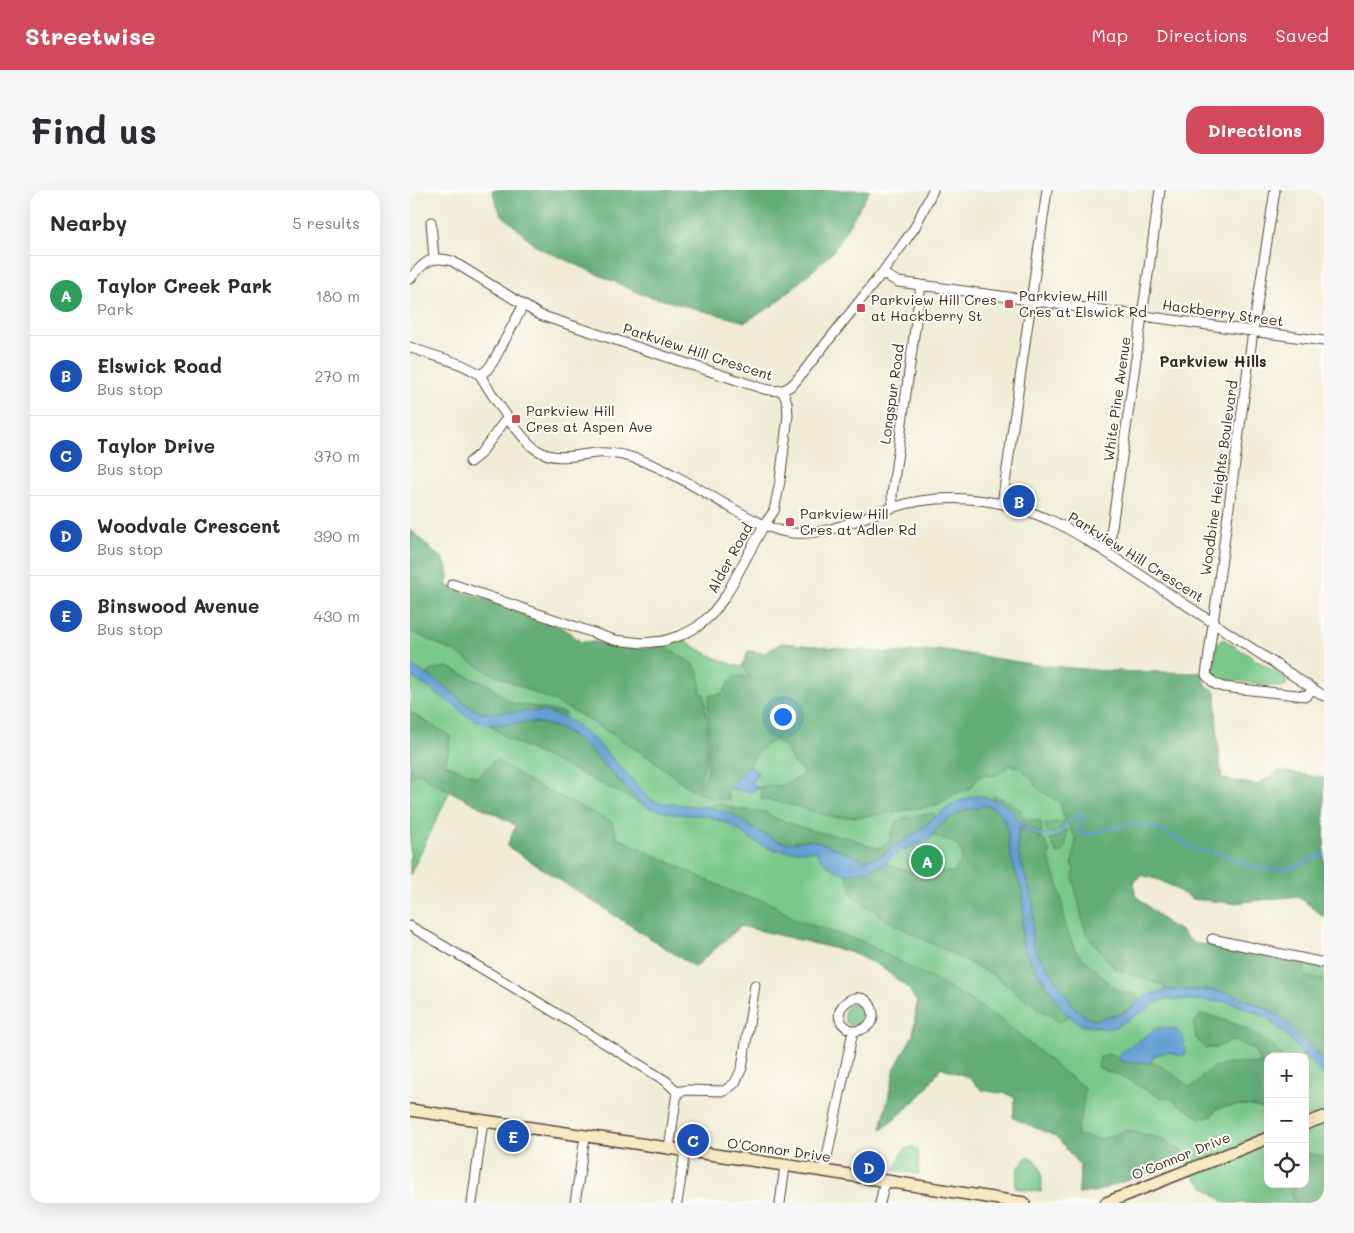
<!DOCTYPE html>
<html lang="en">
<head>
<meta charset="utf-8">
<style>
	:root { --surface:#fff; --page:#f7f7f7; --text:#2b2b33; --muted:#7c7c81; --line:#e1e1e2; --accent:#d1495b }
	body { margin:0; font-family:Mali,sans-serif; background:var(--page); color:var(--text) }
	.controls { position:absolute; right:15px; bottom:15px; display:grid; overflow:hidden; border-radius:10px; box-shadow:0 5px 20px #0002 }
	.controls button { width:45px; height:45px; display:grid; place-items:center; padding:0; border:0; border-bottom:1px solid var(--line); background:var(--surface); color:var(--text); font:25px sans-serif }
	.you { position:absolute; left:372px; top:526px; width:18px; height:18px; margin:-12px; border:4px solid #fff; border-radius:50%; background:#1a73e8; box-shadow:0 0 0 8px #1a73e833 }
	.badge { display:grid; place-items:center; width:32px; height:32px; border-radius:50%; background:var(--accent); color:#fff; font-size:16px; font-weight:700 }
	.pin { position:absolute; translate:-50% -50%; border:2px solid #fff; box-shadow:0 1px 5px #0006 }
	.list { margin:0; padding:0; list-style:none }
	h2 { display:flex; justify-content:space-between; align-items:center; height:65px; margin:0; padding:0 20px; font-size:21px }
	h2 small { font-size:16px; font-weight:400; color:var(--muted) }
	.list li { display:grid; grid-template-columns:32px 1fr auto; gap:15px; align-items:center; box-sizing:border-box; height:80px; padding:0 20px; border-top:1px solid var(--line) }
	.list b { display:block; font-size:19px; white-space:nowrap }
	.list p { margin:0; font-size:16px; white-space:nowrap; color:var(--muted) }
	.list em { font-size:16px; font-style:normal; color:var(--muted) }
	.icon { flex:none; width:28px; height:28px; fill:none; stroke:currentColor; stroke-width:2; stroke-linecap:round; stroke-linejoin:round }
	.map { position:relative; flex:none; width:914px; height:1013px; overflow:hidden; border-radius:15px }
	header { display:flex; align-items:center; gap:30px; box-sizing:border-box; height:70px; padding:0 25px; background:var(--accent); color:#fff }
	header strong { font-size:24px }
	nav { display:flex; gap:28px; margin-inline-start:auto; font-size:18px }
	.intro { display:flex; align-items:center; justify-content:space-between; box-sizing:border-box; height:120px; padding:0 30px }
	h1 { margin:0; font-size:35px }
	.button { padding:12px 22px; border-radius:15px; background:var(--accent); color:#fff; font-size:18px; font-weight:700 }
	main { display:flex; gap:30px; padding:0 30px }
	aside { flex:1; background:var(--surface); border-radius:15px; box-shadow:0 5px 20px #0002 }
	.map>svg:first-child { display:block }
	.green { fill:#79c98a; stroke:#5a7a54; fill-rule:evenodd }
	.forest { fill:#62ad76; stroke:#4e6c4a }
	.water { fill:#629fd3; stroke:#4e6478 }
	.lines { fill:none; stroke-linecap:round; stroke-linejoin:round }
	.stream { stroke:#629fd3; stroke-width:2.5 }
	.minor-casing { stroke:#564739; stroke-width:11 }
	.secondary-casing { stroke:#564739; stroke-width:14 }
	.minor { stroke:#fff; stroke-width:9 }
	.secondary { stroke:#f7e9c3; stroke-width:11 }
	.poi-dot { fill:#d1495b; stroke:#fdfcf7; stroke-width:2 }
	.labels { text-anchor:middle; stroke-width:4; stroke-linejoin:round; paint-order:stroke }
	.poi-label { font-size:14px; fill:#3b2a1e; stroke:#fdfcf7; text-anchor:start }
	.street-label { font-size:14px; fill:#3b2a1e; stroke:#fdfcf7 }
	.neighbourhood-label { font-size:15px; font-weight:bold; fill:#3b2a1e; stroke:#fdfcf7 }
</style>
</head>
<body>
<header>
<strong>Streetwise</strong>
<nav><a>Map</a><a>Directions</a><a>Saved</a></nav>
</header>
<div class="intro"><h1>Find us</h1><a class="button">Directions</a></div>
<main>
<aside>
<h2>Nearby<small>5 results</small></h2>
<ul class="list">
<li><span class="badge" style="background:#2e9e5b">A</span><div><b>Taylor Creek Park</b><p>Park</p></div><em>180 m</em></li>
<li><span class="badge" style="background:#1a4fb4">B</span><div><b>Elswick Road</b><p>Bus stop</p></div><em>270 m</em></li>
<li><span class="badge" style="background:#1a4fb4">C</span><div><b>Taylor Drive</b><p>Bus stop</p></div><em>370 m</em></li>
<li><span class="badge" style="background:#1a4fb4">D</span><div><b>Woodvale Crescent</b><p>Bus stop</p></div><em>390 m</em></li>
<li><span class="badge" style="background:#1a4fb4">E</span><div><b>Binswood Avenue</b><p>Bus stop</p></div><em>430 m</em></li>
</ul>
</aside>
<div class="map">
<svg width="914" height="1013" viewBox="0 0 914 1013">
	<rect width="100%" height="100%" fill="#fdfcf7"/>
	<filter id="ink" filterUnits="userSpaceOnUse"><feTurbulence type="fractalNoise" baseFrequency=".02" numOctaves="2"/><feDisplacementMap in="SourceGraphic" scale="10" xChannelSelector="R" yChannelSelector="G"/><feConvolveMatrix kernelMatrix="1 2 1 2 8 2 1 2 1" color-interpolation-filters="sRGB"/></filter>
	<filter id="wash" filterUnits="userSpaceOnUse"><feTurbulence type="fractalNoise" baseFrequency=".0096" numOctaves="4" result="noise"/><feDisplacementMap in="SourceGraphic" scale="20" xChannelSelector="R" yChannelSelector="G"/><feGaussianBlur stdDeviation="1.12" result="paint"/><feColorMatrix in="noise" values="0 0 0 0 0 0 0 0 0 0 0 0 0 0 0 0 0 1.4 0 .05"/><feComposite in="paint" operator="in"/></filter>
	<g filter="url(#wash)">
		<rect width="100%" height="100%" fill="#f0ecd5"/>
		<!-- green -->
		<path class="green" d="M0,339L26,364L33,368L39,384L36,395L155,439L171,452H186L212,457L234,459L251,456L275,449C285,460 318,474 332,477L338,461L355,463L371,453L481,463L533,460L627,475L695,481L791,483L797,496L806,502L807,547L812,589L848,595L869,581L914,588V727L888,706L822,713L783,709L750,690L731,685L724,691L725,705L759,735L771,741L783,753L794,755L797,753L858,765L914,778V1013H815L784,988L773,969L688,1001L669,1004L670,976L647,947L603,928L605,908L597,904L572,900L558,887L531,877C513,903 497,921 471,939L485,878L503,845L507,812L498,798L470,776L440,762L331,736L285,777L97,656L106,635L40,601L0,685ZM858,867H895V994H858Z
			M813,449L872,486L876,489V495L871,497L807,488L802,482L807,453Z
			M434 825a12 12 0 1 1 24 0a12 12 0 1 1-24 0Z
			M502,956L508,960L509,984L484,980L493,961Z
			M619,967C633,972 633,989 631,1002L606,998L605,996L608,978L616,968Z"/>
		<!-- forest -->
		<path class="forest" d="M82,0H460L422,63L364,115L335,132L231,104L127,57L90,23Z
			M0,339L26,364L33,368L39,384L36,395L155,439L171,452H186L212,457L234,459L251,456L261,460L284,475L289,484L291,503L294,504C297,536 304,573 283,601L240,568L169,524L141,510L76,481L43,461L0,441Z
			M371,453L481,463L533,460L627,475L695,481L791,483L797,496L806,502L807,547L812,589L848,595L869,581L914,588V727L888,706L822,713L783,709L750,690L731,685L724,691L725,705L759,735L771,741L783,753L794,755L797,753L858,765L894,773L895,787L914,790V871L861,820L820,803L798,800H755L753,795L703,778L704,777L676,744L663,689L664,680L662,674L666,649L654,627L650,613L627,598L623,590L610,578L600,575L587,585L570,586L559,599L549,602L527,615L452,627H422L374,613L350,609L352,603L349,598L356,595L371,596L392,586V580C378,573 383,568 376,558C373,555 369,553 366,550C347,558 347,566 335,581C328,589 321,593 317,603L320,609H304L285,602L297,583L300,550L298,514L300,505L312,504C324,486 316,486 340,487L333,477L338,461L355,463Z
			M38,477L63,489L77,494L102,513L156,523L154,527L143,523C128,523 83,527 70,522C52,516 33,495 17,484C22,478 30,478 38,477Z
			M0,522L40,546L39,561L35,574L67,587L86,569L116,590L202,632L208,648L327,704L359,712L386,730L451,751L547,802L593,831L652,881L675,898L672,921L666,945L691,949L717,940L749,948L774,962L754,976L688,1001L669,1004L670,976L647,947L603,928L605,908L597,904L572,900L558,887L531,877L514,902L484,930L471,939L485,878L503,845L507,812L498,798L470,776L440,762L331,736L285,777L97,656L106,635L16,589L10,583L2,585L0,588Z
			M115,532C180,535 190,581 234,615L145,571L96,548L80,535Z
			M584,605L599,612L611,620V625L615,629L631,631L632,642L630,643L607,631L606,629L583,608Z
			M308,613L326,619L355,622L365,628L387,636L412,643L438,647L459,656L468,658L479,653L485,633L494,628L524,623L525,628L503,645L481,658L471,666L455,670L406,651L397,650L379,653L370,652L342,638L322,624L298,617Z
			M572,615C602,617 596,650 602,670C605,683 612,696 613,710C614,723 610,740 612,752C617,775 645,806 659,826L649,832L619,812L583,785L480,732L444,707L436,684L458,680L475,673L487,678L508,683L544,682L551,670L552,663L546,654L522,645C532,627 553,621 572,615Z
			M654,631L655,633L648,641L643,643L637,641L635,633Z
			M609,638L631,648L635,651L640,662L639,669L646,688L652,711L655,735L666,762L707,800L725,804L731,811L711,824L687,830L679,829L666,819L657,808L623,756L622,742L624,715L608,662Z
			M657,638L656,654L653,662L647,664L639,649L649,647Z
			M791,824C825,831 847,842 872,865L873,867H858V923C845,912 821,915 806,919L802,926L792,929L769,915L760,908L749,907L710,885L698,882L688,877L690,867L697,864L708,866L710,871C717,874 722,871 730,871C747,870 767,886 779,897C791,894 788,889 797,882C811,870 833,874 851,874L844,860L825,850L804,858H795L786,849L784,834Z
			M895,963L914,966V1013H885L880,1001L885,994H895Z"/>
		<!-- water -->
		<path class="water" d="M0,474L34,496L58,516L72,523L132,521L154,527L165,534L186,551L240,609L250,613L298,617L322,624L342,638L370,652L379,653L397,650L406,651L455,670L471,666L481,658L503,645L537,618L547,612L563,606H573L591,612L603,622L607,631L617,638L618,642L609,638L608,640V662L624,715L622,742L623,756L666,819L679,829L687,830L711,824L722,818L733,807L755,800H798L820,803L861,821L873,829L914,871V886L872,841L854,826L820,812L756,809L742,814L739,818L705,837L697,839L672,835L659,826L649,814L615,761C609,743 615,726 613,707C611,693 604,680 601,667C596,647 601,617 572,615L569,618L558,619L539,628L525,640L520,649L495,660L491,659C485,664 480,670 473,674C467,678 443,685 436,684C423,681 411,672 406,661H378L360,659L344,651L321,635L297,626L265,624L239,618L228,610L184,564L161,544L143,536L126,532L80,535L72,533L54,524L47,517L0,486Z
			M338,575L349,583L343,590V595L349,598C340,604 328,602 319,597Z
			M750,837C772,839 775,843 775,865L771,866L758,862L745,865L741,873C731,871 720,874 710,871L708,866C715,858 721,856 729,851C737,846 741,840 750,837Z"/>
		<g class="lines">
			<!-- stream -->
			<path class="stream" d="M615,639L632,645H647L650,643L655,634L672,623L674,625L675,628L667,639C668,644 675,644 680,644L724,632L732,636L745,638L773,651L779,657L818,666L845,678L860,680L883,678L914,664"/>
		</g>
	</g>
	<g filter="url(#ink)">
		<g class="lines">
			<defs>
				<path id="minor" d="M865,0L843,141L796,485L805,494L813,497L896,506L903,499
					M21,32L24,69
					M472,83L488,92L511,95L914,151
					M0,89C13,73 20,65 42,71L130,125L354,199C368,202 376,202 386,191L472,83L493,54L505,37L523,0
					M0,157C23,167 49,170 70,185C80,202 111,250 127,260C146,272 165,265 186,263C201,262 216,265 230,270C264,282 296,304 327,321C344,330 364,342 383,343C417,346 449,328 481,318C533,301 591,308 640,330C660,338 677,351 696,362L914,506
					M70,185L77,180L83,172L113,116
					M60,272L70,264L94,232L100,229
					M592,314L637,0
					M483,317L482,305L511,95
					M696,362L700,351L750,0
					M42,394L204,450L233,453L253,451L272,445L287,437L301,425L315,407L354,335L364,321L370,291L378,225L377,213L373,201
					M0,736L118,806L256,891L267,902L259,959
					M802,749L914,773
					M267,902L277,900L314,901L325,893L332,878L345,795
					M414,981L443,841C454,841 467,833 462,819C452,790 407,825 443,841
					M62,1013L73,931
					M165,1013L175,946
					M267,1013L275,961
					M370,1013L375,976
					M470,1013L475,991"/>
				<path id="secondary" d="M0,920L414,981L614,1013
					M895,934L914,927
					M696,1013L858,948"/>
			</defs>
			<!-- minor casing -->
			<use href="#minor" class="minor-casing"/>
			<!-- secondary casing -->
			<use href="#secondary" class="secondary-casing"/>
			<!-- minor -->
			<use href="#minor" class="minor"/>
			<!-- secondary -->
			<use href="#secondary" class="secondary"/>
		</g>
	</g>
	<!-- markers -->
	<g class="poi-dot">
		<rect x="594" y="109" width="10" height="10" rx="2.5"/>
		<rect x="446" y="113" width="10" height="10" rx="2.5"/>
		<rect x="101" y="224" width="10" height="10" rx="2.5"/>
		<rect x="375" y="327" width="10" height="10" rx="2.5"/>
	</g>
	<g class="labels">
		<!-- poi labels -->
		<g class="poi-label">
			<text x="609" y="111">Parkview Hill<tspan x="609" dy="16">Cres at Elswick Rd</tspan></text>
			<text x="461" y="115">Parkview Hill Cres<tspan x="461" dy="16">at Hackberry St</tspan></text>
			<text x="116" y="226">Parkview Hill<tspan x="116" dy="16">Cres at Aspen Ave</tspan></text>
			<text x="390" y="329">Parkview Hill<tspan x="390" dy="16">Cres at Adler Rd</tspan></text>
		</g>
		<!-- street labels -->
		<g class="street-label">
			<text transform="translate(813 123) rotate(8)" y="5">Hackberry Street</text>
			<text transform="translate(288 162) rotate(18)" y="5">Parkview Hill Crescent</text>
			<text transform="translate(482 204) rotate(-82)" y="5">Longspur Road</text>
			<text transform="translate(707 209) rotate(-82)" y="5">White Pine Avenue</text>
			<text transform="translate(809 288) rotate(-82)" y="5">Woodbine Heights Boulevard</text>
			<text transform="translate(726 367) rotate(32)" y="5">Parkview Hill Crescent</text>
			<text transform="translate(320 368) rotate(-61)" y="5">Alder Road</text>
			<text transform="translate(369 960) rotate(8)" y="5">O'Connor Drive</text>
			<text transform="translate(771 966) rotate(-22)" y="5">O'Connor Drive</text>
		</g>
		<!-- neighbourhood labels -->
		<g class="neighbourhood-label">
			<text x="803" y="177">Parkview Hills</text>
		</g>
	</g>
</svg>
<div class="controls">
<button>+</button>
<button>−</button>
<button><svg class="icon" aria-label="locate" viewBox="0 0 24 24"><circle cx="12" cy="12" r="6"/><path d="M12 2v4M12 18v4M2 12h4M18 12h4"/></svg></button>
</div>
<div class="you"></div>
<div class="pin badge" style="left:517px;top:671px;background:#2e9e5b">A</div>
<div class="pin badge" style="left:609px;top:311px;background:#1a4fb4">B</div>
<div class="pin badge" style="left:283px;top:950px;background:#1a4fb4">C</div>
<div class="pin badge" style="left:459px;top:977px;background:#1a4fb4">D</div>
<div class="pin badge" style="left:103px;top:946px;background:#1a4fb4">E</div>
</div>
</main>
</body>
</html>
